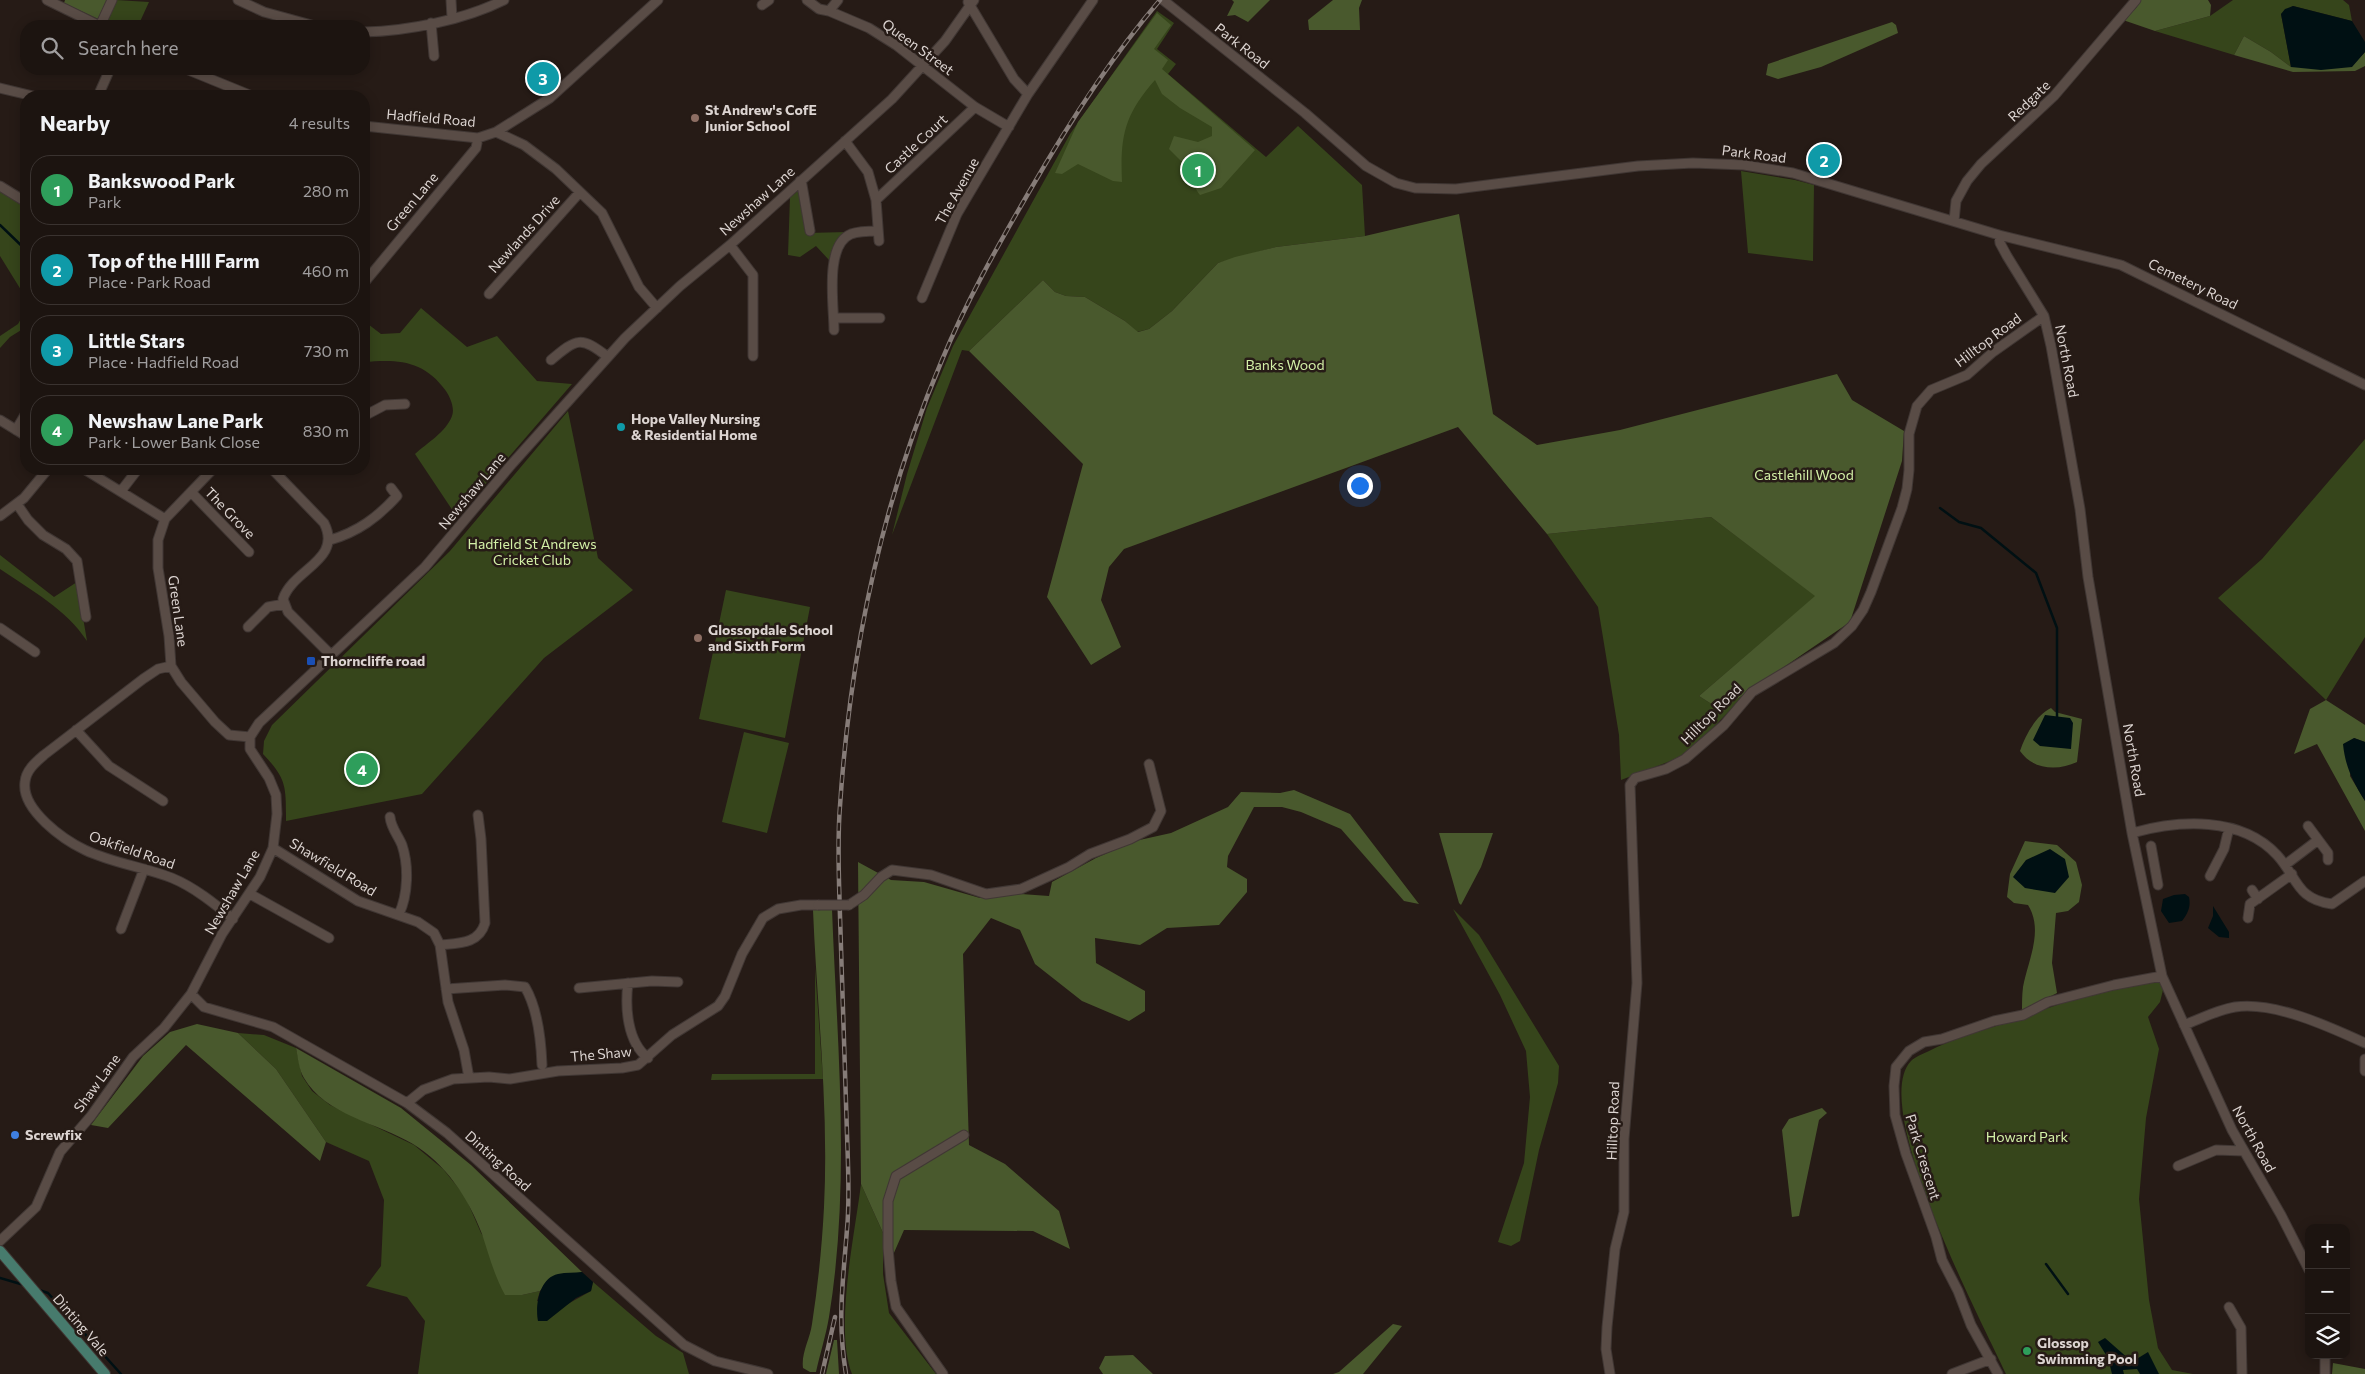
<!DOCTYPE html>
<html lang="en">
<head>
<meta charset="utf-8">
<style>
	:root { --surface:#1c1410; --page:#251d19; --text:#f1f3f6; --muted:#a09e9f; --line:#3a3330; --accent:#85cf4c }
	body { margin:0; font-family:Commissioner,sans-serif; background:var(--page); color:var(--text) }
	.controls { position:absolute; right:15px; bottom:15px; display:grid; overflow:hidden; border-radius:10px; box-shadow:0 2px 12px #0003 }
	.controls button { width:45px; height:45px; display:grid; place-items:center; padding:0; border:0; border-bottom:1px solid var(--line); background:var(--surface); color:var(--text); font:25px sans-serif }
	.you { position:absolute; left:1359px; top:485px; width:18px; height:18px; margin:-12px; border:4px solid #fff; border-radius:50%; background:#1a73e8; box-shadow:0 0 0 8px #1a73e833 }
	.badge { display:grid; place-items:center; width:32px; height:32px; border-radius:50%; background:var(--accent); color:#fff; font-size:16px; font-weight:700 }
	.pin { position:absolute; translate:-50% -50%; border:2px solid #fff; box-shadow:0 1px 5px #0006 }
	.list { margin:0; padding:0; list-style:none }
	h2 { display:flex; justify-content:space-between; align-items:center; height:65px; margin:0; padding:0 20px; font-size:21px }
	h2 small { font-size:16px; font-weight:400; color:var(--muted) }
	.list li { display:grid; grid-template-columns:32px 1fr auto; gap:15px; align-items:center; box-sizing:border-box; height:70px; margin:0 10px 10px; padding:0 10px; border:1px solid var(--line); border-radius:20px }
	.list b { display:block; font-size:19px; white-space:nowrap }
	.list p { margin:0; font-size:16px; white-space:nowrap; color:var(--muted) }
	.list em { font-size:16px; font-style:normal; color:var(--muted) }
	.icon { flex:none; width:28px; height:28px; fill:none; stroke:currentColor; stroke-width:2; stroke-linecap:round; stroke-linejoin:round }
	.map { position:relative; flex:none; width:2365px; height:1374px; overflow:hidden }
	.search { position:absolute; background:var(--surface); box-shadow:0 2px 12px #0003; left:20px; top:20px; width:350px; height:55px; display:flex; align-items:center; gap:12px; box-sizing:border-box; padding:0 18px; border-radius:20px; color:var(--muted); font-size:19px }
	.panel { position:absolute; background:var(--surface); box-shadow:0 2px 12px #0003; left:20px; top:90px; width:350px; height:385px; border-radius:20px }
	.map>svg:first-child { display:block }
	.green { fill:#36451b }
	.forest { fill:#49592d }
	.water { fill:#001013 }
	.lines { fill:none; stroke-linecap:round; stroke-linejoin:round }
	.stream { stroke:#001013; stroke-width:2.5 }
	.minor-casing { stroke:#403734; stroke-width:11 }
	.major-casing { stroke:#403734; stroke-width:12 }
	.minor { stroke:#594c46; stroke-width:9 }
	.major { stroke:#477b6d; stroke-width:10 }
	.rail-casing { stroke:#867c78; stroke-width:4.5 }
	.rail { stroke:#261b16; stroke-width:2.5; stroke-dasharray:8; stroke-linecap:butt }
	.minor-bridge-casing { stroke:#403734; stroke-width:11; stroke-linecap:butt }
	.minor-bridge { stroke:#594c46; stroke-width:9 }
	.education-dot { fill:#8d6e63; stroke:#261b16; stroke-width:2 }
	.culture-dot { fill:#0f9aa8; stroke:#261b16; stroke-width:2 }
	.transit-dot { fill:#1a4fb4; stroke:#261b16; stroke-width:2 }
	.shop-dot { fill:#3f7fe0; stroke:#261b16; stroke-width:2 }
	.leisure-dot { fill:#2e9e5b; stroke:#261b16; stroke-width:2 }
	.labels { text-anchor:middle; stroke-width:5; stroke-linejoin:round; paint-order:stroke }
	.street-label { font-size:14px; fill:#dcd4d1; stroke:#261b16 }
	.poi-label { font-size:14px; font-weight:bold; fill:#dcd4d1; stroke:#261b16; text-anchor:start }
	.park-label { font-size:14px; fill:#d3f0a7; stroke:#261b16 }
</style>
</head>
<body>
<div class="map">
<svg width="2365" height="1374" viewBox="0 0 2365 1374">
	<rect width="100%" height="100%" fill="#261b16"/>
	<!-- green -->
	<path class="green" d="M116,0L149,2L138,26H110L105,23Z
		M2233,0H2343L2349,5L2352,21L2293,6L2281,14L2291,67L2271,52L2244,36L2234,55L2155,31L2210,16Z
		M1157,11L1174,23L1157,49L1176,64L1168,74L1266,157L1298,126L1362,185L1365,236L1276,247L1218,263L1172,311L1149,329L1137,332L1125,321L1085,297L1066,296L1055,292L1043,280L969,351L962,350L892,535L907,474L927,408L953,346L1070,134Z
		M1741,171L1795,180L1814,185L1813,261L1748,253Z
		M799,190L806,233L848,232L838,240L829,260L816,246L800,257L788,255L790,197Z
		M0,191L26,207V298L0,256Z
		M421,308L467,347L497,336L537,381L572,384L457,517L415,454C427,443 446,432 452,416C455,408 450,397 446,391C424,360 398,359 364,362V321L381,334L400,333Z
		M26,310V327L10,337L0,348V336L18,324Z
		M568,411L598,558L633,590L544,658L422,794L286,821C286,787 287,779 263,754L264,741L272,725L450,551Z
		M2365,439V637L2326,700L2218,598L2262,559Z
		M1711,517L1816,596L1699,696L1721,710L1749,691L1686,755L1621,780L1619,735L1598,607L1547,534Z
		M0,555L54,597L77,582L87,641C66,609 32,591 0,569Z
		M726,590L810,607L785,738L699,719Z
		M744,732L789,743L767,833L722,822Z
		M1453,909L1479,935L1559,1066L1558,1083L1539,1150L1520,1241L1511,1246L1498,1242L1524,1163L1530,1097L1526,1051L1500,995Z
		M815,968L823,1079L711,1080L712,1074H815Z
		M2165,982L2160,1002L2148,1017L2159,1049L2146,1118L2139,1199L2149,1300L2158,1348L2172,1370L2193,1374H2006C1982,1322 1868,1106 1911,1061C1915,1057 1922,1054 1927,1052C1954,1038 1981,1031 2009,1022C2063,1003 2107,985 2165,982Z
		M238,1033L264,1035L296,1048L302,1076L312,1091L330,1105L414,1145L443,1169L465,1196L481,1233L522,1295L540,1291L537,1301L566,1305L591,1291L593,1282L656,1336L683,1353L689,1374H418L425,1321L407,1297L366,1286L381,1266L384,1200L369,1161L326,1142L276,1069Z
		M861,1184L883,1233V1274L889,1313L936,1374H852C834,1328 855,1234 861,1184Z"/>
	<!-- forest -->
	<path class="forest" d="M65,0H107L98,19L64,3Z
		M1232,0H1270L1248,22L1235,15L1227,16L1234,2Z
		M1333,0H1362L1359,8L1360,30H1309L1308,20Z
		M2135,0H2208L2211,5L2210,16L2155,31L2123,20L2137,7Z
		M1157,13L1171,25L1154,49L1168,60L1162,69L1255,150L1221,188L1200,195C1190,182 1196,178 1191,163L1181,161L1169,149L1174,136L1198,142L1212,136V127L1180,108L1162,94L1155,80C1124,115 1120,137 1122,182L1113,181L1078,164L1062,174L1055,173L1078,122Z
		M1892,22L1896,25L1898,33L1821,67L1778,79L1766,75L1768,64Z
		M2244,36L2271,52L2291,67H2351L2365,52V66L2355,71L2293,72L2234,55Z
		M1459,214L1493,414L1537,445L1620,430L1837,374L1852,400L1904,431L1902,461L1850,622L1721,710L1699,696L1815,596L1711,517L1547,534L1458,427L1124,549L1109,567L1101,600L1121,647L1091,665L1047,597L1083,464L969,351L1043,280L1055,292L1066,296L1085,297L1125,321L1138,332L1149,329L1172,311L1218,263L1235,257L1276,247L1365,236Z
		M2326,700L2365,725V742L2354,738L2350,776L2365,801V831L2317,744L2294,754L2310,709Z
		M2051,708L2055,712L2082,719L2077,762C2058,771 2033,770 2020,751C2025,736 2036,715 2051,708Z
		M1294,790L1350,814L1419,904L1404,901L1341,829L1301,812L1282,807H1254L1228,856L1227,867L1247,879V892L1219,925L1167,928L1140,945L1095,938L1096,963L1145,991V1011L1129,1021L1082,1001L1035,964L1020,930L991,918L963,954L969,1145L1005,1164L1059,1211L1070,1249L1033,1231L904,1230L893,1255L861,1184L858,862L891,880L924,882L980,898L1021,894L1049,896L1052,882L1096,858L1135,841L1171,833L1228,807L1241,792L1280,793Z
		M1439,833H1493L1481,867L1461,905L1459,903Z
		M2025,841L2057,845L2076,862L2082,885L2079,902L2068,911L2056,913L2052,963L2057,993L2022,1011C2022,1003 2022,995 2023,987C2028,960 2044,931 2028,905L2014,903L2007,897L2010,874Z
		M832,909C837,1044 851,1182 829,1317C826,1335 820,1354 816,1372H810L803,1368C801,1353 810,1339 812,1324C818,1285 822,1246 824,1207C829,1107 817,1009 813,910Z
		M197,1024L238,1033L276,1069L326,1142L320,1161L186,1045L108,1128L91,1125L143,1056L170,1032Z
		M296,1048L401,1108L471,1165L582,1272L546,1283L540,1291L522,1295H505C494,1275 489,1255 482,1234C469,1199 446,1164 413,1144C378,1123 325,1115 304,1078C299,1070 298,1058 296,1048Z
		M1822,1108L1827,1113L1819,1120L1799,1216L1792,1217L1782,1130L1789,1119Z
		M1393,1324L1402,1326L1363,1374H1333L1339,1372Z
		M834,1340H837L839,1374H826Z
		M1133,1355L1153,1374H1103L1099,1368L1105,1356Z
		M2333,1363L2365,1369V1374H2332Z"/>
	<!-- water -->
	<path class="water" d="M2293,6L2352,21L2365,42V52L2352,67L2321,70L2291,67L2281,14L2285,9Z
		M2045,715L2070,718L2073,723L2071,749L2040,746L2033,740Z
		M2354,738L2365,742V801C2353,782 2345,766 2343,744Z
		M2050,849L2065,859L2069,877L2055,893L2025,888L2013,877L2026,860Z
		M2185,894L2189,897C2191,907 2188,913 2182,921L2169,923L2161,911L2163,899L2174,895Z
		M2213,906L2229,932V938L2219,937L2208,928L2213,916Z
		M582,1272L593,1282L591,1291L576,1298L547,1321H538C535,1306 539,1278 558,1274C566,1272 574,1273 582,1272Z
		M2105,1338L2130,1360H2135L2148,1352L2159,1374H2140L2137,1369L2123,1370L2124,1374H2112L2108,1358L2098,1342Z"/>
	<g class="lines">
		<!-- stream -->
		<path class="stream" d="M0,225L26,250
			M1940,508L1959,522L1981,528L2036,573L2057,628V717
			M2046,1264L2068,1294
			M0,1278L24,1285
			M39,1290L48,1293L121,1374"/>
		<defs>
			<path id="minor" d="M47,0L100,26
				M238,0L264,12L315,26
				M451,0L452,18
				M807,0L819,9L829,11L869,28L896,45L975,107L1009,127
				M1163,0L1305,113L1366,166L1396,183L1415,188L1456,189L1638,166L1693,163L1744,165L1793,173L1999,235L2121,265L2365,385
				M968,2L1014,79L1028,94
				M762,5L769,0
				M829,11L838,0
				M431,23L434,56
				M100,26L112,0
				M364,32C408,31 464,20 504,0
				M186,69L252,96
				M0,88L33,96
				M98,96L110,69
				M364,126L478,138L496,132L550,98L658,0
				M496,132L524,145L556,169L602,213L639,287L657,308
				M845,141L868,172L876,200L879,241
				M800,181L802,185L810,231
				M0,186L26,202
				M876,200L975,107
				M1954,221L1956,201L1967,181L1981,164L2054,96L2136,0
				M1999,235L2000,243L2007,256L2044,316L2051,346L2080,509L2088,577L2132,833L2162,976L2232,1130L2281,1215L2309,1270
				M730,245L753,275V356
				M364,283L476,148L478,138
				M489,294L580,192
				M922,298L957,214L967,197L1028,94L1093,0
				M834,318H880
				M834,330C834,306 824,245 851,234C859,231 870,231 878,231
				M551,360C577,338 581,336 608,357
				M364,416L385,405L405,404
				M0,420L26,436
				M16,430L26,413
				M84,469L165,519
				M213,469L165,519L158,540V568L169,636L171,666L181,682L215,722L229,735L250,737
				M272,469L324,523C343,560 293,569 283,599L288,612L331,655
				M121,491L138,469
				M191,492L249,552
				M17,504L28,520L43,535L66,549L77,561L86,617
				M0,516L24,498L48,469
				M330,540C358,532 378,517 397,496L391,488
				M248,627L268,607L284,604
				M0,628L35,652
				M171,666L158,669L143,679L44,755C36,762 26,770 25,782C21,810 64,840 85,850C112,863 144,867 172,878C194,887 215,904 233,919
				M76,730L109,766L163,801
				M390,817C391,828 398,835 402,845C409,866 408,895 399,914
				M2308,826L2328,853V860
				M2132,833C2179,820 2241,816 2277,855C2298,878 2296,899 2332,904L2365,881
				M2151,846L2158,885
				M273,848L358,901L418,922L434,933L440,945L448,1002L464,1050L469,1078
				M2285,865L2318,840
				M2210,876L2224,849L2229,828
				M2252,890L2258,899
				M250,894L329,938
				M849,905L864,895L881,877L892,870L931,875L986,894L1021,889L1069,867L1090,854L1130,839L1153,827L1161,811L1149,764
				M2248,918L2250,904L2292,874
				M121,929L144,869
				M440,945C459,943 479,944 485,923L481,839L478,815
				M628,983C625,1007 627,1042 648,1058
				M579,988L652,981L678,982
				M446,989L505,985L525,987C538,1009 541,1039 542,1065
				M191,994L204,1007L273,1027L407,1103L447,1133L684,1345L715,1361L768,1374
				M2184,1025C2200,1019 2217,1010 2235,1007C2274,1001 2330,1027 2365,1043
				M2365,1059V1071
				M407,1103L423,1090L453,1079L489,1077L510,1079L558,1071L622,1068L638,1065L672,1035L718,1006L725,996L742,954L763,918L778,909L801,905H818
				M2178,1166L2216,1150L2244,1151
				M0,1241L36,1207L60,1152L91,1116L133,1057L164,1028L191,994L222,934L260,877L273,848L277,814L276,795L269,778L250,749V737L259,723L425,567L511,465L625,338L680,286L730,245L892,99L945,41L974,0
				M2229,1307L2241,1328L2242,1374
				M943,1374L896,1307L891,1281L888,1248V1201L896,1176L964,1135
				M1610,1374L1606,1349L1607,1327L1615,1249L1624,1212V1139L1637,983L1630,785L1635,778L1666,769L1685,759L1724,725L1752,692L1834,643L1852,626L1863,610L1871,592L1902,508L1907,489L1909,470V434L1917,406L1931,390L1967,375L1993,352L2044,316
				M1952,1374L1991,1359
				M1998,1374L1971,1325L1958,1291L1942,1260L1936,1237L1906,1154L1895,1115L1894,1086L1896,1067L1909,1051L1924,1042L1942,1039L1994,1021L2023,1015L2048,1002L2114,985L2162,976
				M2325,1374V1355"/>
			<path id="major" d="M0,1251L105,1374"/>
		</defs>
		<!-- minor casing -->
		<use href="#minor" class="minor-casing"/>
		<!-- major casing -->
		<use href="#major" class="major-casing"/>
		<!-- minor -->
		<use href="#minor" class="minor"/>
		<!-- major -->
		<use href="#major" class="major"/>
		<defs>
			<path id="rail" d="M822,1374L835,1317
				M846,1374C837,1319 843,1283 847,1229C850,1198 848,1166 847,1134C845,1061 842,989 840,916C839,879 837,843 840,806C850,654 882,501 942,360C966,302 997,247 1029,192C1067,126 1110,58 1160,0"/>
		</defs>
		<!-- rail casing -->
		<use href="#rail" class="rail-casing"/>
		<!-- rail -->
		<use href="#rail" class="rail"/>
		<defs>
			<path id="minor-bridge" d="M818,905H849"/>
		</defs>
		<!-- minor-bridge casing -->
		<use href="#minor-bridge" class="minor-bridge-casing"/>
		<!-- minor-bridge -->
		<use href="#minor-bridge" class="minor-bridge"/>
	</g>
	<!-- markers -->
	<g class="education-dot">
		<circle cx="695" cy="118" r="5"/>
		<circle cx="698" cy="638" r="5"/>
	</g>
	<circle class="culture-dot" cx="621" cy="427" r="5"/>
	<rect class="transit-dot" x="306" y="656" width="10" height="10" rx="2.5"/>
	<circle class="shop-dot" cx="15" cy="1135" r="5"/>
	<circle class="leisure-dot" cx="2027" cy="1351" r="5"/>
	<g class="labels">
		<!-- street labels -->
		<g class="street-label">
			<text transform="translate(1242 46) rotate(38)" y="5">Park Road</text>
			<text transform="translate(918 47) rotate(36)" y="5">Queen Street</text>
			<text transform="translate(2029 101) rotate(-44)" y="5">Redgate</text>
			<text transform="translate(431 118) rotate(5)" y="5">Hadfield Road</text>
			<text transform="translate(916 144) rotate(-43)" y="5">Castle Court</text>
			<text transform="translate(1754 154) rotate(7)" y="5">Park Road</text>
			<text transform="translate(957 191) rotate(-61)" y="5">The Avenue</text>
			<text transform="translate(757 201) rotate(-42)" y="5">Newshaw Lane</text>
			<text transform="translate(412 202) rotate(-50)" y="5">Green Lane</text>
			<text transform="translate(524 234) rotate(-48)" y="5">Newlands Drive</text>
			<text transform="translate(2193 284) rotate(26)" y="5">Cemetery Road</text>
			<text transform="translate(1988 340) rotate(-37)" y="5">Hilltop Road</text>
			<text transform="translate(2067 361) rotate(79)" y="5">North Road</text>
			<text transform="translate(472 491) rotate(-50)" y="5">Newshaw Lane</text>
			<text transform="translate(230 513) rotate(46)" y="5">The Grove</text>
			<text transform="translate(178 611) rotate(82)" y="5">Green Lane</text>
			<text transform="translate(1711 714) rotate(-45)" y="5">Hilltop Road</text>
			<text transform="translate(2134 760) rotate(80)" y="5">North Road</text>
			<text transform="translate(132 850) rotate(19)" y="5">Oakfield Road</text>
			<text transform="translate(333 867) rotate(31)" y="5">Shawfield Road</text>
			<text transform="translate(232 892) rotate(-60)" y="5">Newshaw Lane</text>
			<text transform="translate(601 1054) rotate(-5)" y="5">The Shaw</text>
			<text transform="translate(97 1083) rotate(-54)" y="5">Shaw Lane</text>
			<text transform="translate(1613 1121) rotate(-88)" y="5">Hilltop Road</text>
			<text transform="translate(2254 1139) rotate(61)" y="5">North Road</text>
			<text transform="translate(1923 1157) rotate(73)" y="5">Park Crescent</text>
			<text transform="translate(498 1161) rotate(42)" y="5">Dinting Road</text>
			<text transform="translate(81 1325) rotate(49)" y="5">Dinting Vale</text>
		</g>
		<!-- poi labels -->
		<g class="poi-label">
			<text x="705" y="115">St Andrew's CofE<tspan x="705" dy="16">Junior School</tspan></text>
			<text x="631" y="424">Hope Valley Nursing<tspan x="631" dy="16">&amp; Residential Home</tspan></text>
			<text x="708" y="635">Glossopdale School<tspan x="708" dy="16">and Sixth Form</tspan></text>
			<text x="321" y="666">Thorncliffe road</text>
			<text x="25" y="1140">Screwfix</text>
			<text x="2037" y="1348">Glossop<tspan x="2037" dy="16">Swimming Pool</tspan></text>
		</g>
		<!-- park labels -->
		<g class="park-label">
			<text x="1285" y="370">Banks Wood</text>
			<text x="1804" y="480">Castlehill Wood</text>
			<text x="532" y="549">Hadfield St Andrews<tspan x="532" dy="16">Cricket Club</tspan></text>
			<text x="2027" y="1142">Howard Park</text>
		</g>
	</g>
</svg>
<div class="controls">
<button>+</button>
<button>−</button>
<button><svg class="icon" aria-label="layers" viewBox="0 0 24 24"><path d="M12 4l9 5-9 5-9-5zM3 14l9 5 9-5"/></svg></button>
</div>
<div class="you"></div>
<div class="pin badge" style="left:1198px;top:170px;background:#2e9e5b">1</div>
<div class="pin badge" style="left:1824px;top:160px;background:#0f9aa8">2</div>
<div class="pin badge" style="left:543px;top:78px;background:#0f9aa8">3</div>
<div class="pin badge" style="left:362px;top:769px;background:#2e9e5b">4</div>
<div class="search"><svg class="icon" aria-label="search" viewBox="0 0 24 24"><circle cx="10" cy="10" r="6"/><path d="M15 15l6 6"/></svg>Search here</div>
<section class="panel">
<h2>Nearby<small>4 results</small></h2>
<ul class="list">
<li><span class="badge" style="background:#2e9e5b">1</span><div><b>Bankswood Park</b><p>Park</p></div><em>280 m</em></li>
<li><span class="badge" style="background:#0f9aa8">2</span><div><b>Top of the HIll Farm</b><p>Place · Park Road</p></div><em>460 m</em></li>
<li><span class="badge" style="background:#0f9aa8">3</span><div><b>Little Stars</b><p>Place · Hadfield Road</p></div><em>730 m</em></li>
<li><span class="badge" style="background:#2e9e5b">4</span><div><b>Newshaw Lane Park</b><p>Park · Lower Bank Close</p></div><em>830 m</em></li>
</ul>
</section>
</div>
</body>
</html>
